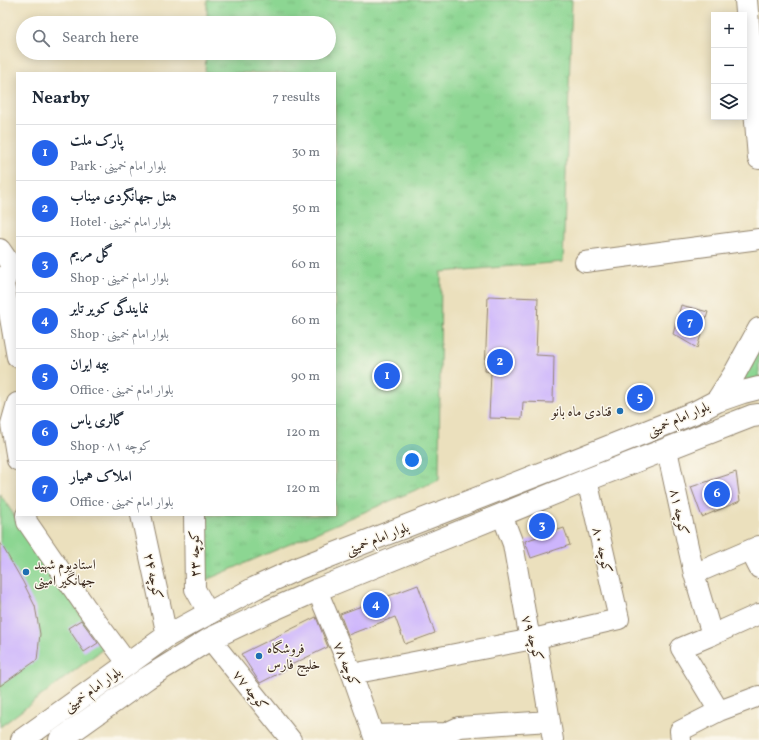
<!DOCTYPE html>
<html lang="en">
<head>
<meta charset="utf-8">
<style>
	:root { --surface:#fff; --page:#f2f2f3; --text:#1f2937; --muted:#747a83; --line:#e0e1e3; --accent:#2563eb }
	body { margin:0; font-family:Vollkorn,Amiri,serif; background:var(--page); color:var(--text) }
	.controls { position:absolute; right:12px; top:12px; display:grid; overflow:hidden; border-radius:0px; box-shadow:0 2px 10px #0003 }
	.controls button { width:36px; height:36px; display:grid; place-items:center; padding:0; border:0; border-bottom:1px solid var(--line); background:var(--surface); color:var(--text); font:20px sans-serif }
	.you { position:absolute; left:412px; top:460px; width:14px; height:14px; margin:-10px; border:3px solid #fff; border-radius:50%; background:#1a73e8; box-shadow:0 0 0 6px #1a73e833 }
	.badge { display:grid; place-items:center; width:26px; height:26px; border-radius:50%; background:var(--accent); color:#fff; font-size:13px; font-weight:700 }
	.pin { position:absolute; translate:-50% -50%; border:2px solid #fff; box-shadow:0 1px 4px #0006 }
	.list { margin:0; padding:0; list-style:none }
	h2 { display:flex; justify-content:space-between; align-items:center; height:52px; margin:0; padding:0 16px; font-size:17px }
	h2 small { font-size:13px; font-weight:400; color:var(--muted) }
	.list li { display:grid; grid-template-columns:26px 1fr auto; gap:12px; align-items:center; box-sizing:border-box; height:56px; padding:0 16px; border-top:1px solid var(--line) }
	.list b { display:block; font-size:15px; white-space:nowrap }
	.list p { margin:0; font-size:13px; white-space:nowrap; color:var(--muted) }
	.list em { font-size:13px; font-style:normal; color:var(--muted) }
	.icon { flex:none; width:22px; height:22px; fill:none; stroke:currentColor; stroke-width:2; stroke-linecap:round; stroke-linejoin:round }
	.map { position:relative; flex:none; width:759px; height:740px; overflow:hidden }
	.search { position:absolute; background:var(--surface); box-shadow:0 2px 10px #0003; left:16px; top:16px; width:320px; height:44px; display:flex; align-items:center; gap:10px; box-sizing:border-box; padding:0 14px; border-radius:22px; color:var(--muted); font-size:15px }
	.panel { position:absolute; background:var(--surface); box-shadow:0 2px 10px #0003; left:16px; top:72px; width:320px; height:444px; border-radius:0px }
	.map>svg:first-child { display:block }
	.grass { fill:url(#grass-tufts); stroke:#648058 }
	.garden { fill:#8cd692; stroke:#648058 }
	.building { fill:#cdb5fc }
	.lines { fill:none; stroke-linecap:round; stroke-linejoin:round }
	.minor-casing { stroke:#93856e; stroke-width:22 }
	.major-casing { stroke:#93856e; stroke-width:24 }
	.minor { stroke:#fff; stroke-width:20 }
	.major { stroke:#fff; stroke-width:22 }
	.poi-dot { fill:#1f6fb2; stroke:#fbf7ec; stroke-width:1.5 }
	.labels { text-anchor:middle; stroke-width:3; stroke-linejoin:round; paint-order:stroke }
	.poi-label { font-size:14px; fill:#3b2a1e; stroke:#fbf7ec; text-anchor:start }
	.street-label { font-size:14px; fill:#3b2a1e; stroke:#fbf7ec }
</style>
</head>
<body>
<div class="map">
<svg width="759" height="740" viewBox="0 0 759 740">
	<defs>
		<pattern id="grass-tufts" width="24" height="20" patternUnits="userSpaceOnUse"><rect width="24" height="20" fill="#8cd692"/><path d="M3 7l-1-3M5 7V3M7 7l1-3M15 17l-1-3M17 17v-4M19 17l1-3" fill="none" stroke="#7ab87d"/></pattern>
	</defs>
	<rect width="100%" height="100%" fill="#fbf7ec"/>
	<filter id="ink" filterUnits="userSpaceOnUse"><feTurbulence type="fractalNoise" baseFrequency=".025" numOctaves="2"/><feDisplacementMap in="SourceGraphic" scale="8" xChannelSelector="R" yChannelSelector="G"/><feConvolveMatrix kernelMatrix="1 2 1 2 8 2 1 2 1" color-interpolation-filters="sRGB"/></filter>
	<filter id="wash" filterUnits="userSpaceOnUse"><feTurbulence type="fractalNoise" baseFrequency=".012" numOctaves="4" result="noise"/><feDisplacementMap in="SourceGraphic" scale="16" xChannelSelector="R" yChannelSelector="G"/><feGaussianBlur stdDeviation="0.9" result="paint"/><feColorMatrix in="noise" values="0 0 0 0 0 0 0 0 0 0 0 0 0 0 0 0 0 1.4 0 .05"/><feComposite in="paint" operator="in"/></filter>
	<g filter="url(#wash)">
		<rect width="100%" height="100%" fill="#ebe0bd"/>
		<!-- grass -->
		<path class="grass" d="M207,0H572L563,262L441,272L439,480L199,583V515H335V73H205L206,53H329V23H207Z
			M759,338V384L729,392Z"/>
		<!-- garden -->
		<path class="garden" d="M0,494L103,649L0,727Z"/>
		<g id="blocks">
			<!-- building -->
			<path class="building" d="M488,296L538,298L536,355L554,356L553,403L523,402L522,419L489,418L491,372L485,371Z
				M681,305L708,312L697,348L673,334Z
				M736,472L740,501L702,517L691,487Z
				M564,528L570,545L531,558L525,541Z
				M0,542L23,582L35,606L40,634L37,660L0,686Z
				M418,585L435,633L405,644L395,617L348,635L340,614Z
				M316,617L328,647L291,665V667L260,683L241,654Z
				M81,620L98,643L84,652L68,628Z"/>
		</g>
	</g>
	<g filter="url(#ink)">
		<use href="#blocks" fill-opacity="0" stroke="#93856e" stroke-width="1"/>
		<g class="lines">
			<defs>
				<path id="minor" d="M0,249L11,265L17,269
					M585,262L759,239
					M11,265L4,284L17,357
					M17,403L11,424L17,460
					M667,450L694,574L712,635L759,614
					M26,515L27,522L85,606L128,664
					M141,515L167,636
					M194,515L195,589L209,614
					M502,515L513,544L528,629L538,649L553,740
					M750,550L759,568
					M694,574L759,546
					M317,590L352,674L375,740
					M712,635L681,648L719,711
					M210,639L291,740
					M352,674L533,639L619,619L587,480
					M374,735L446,733L459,727L550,721
					M681,740L680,731L719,711L759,696"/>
				<path id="major" d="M746,0L759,158
					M717,401L735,373L759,329
					M22,740L167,636L255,588L299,568L578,459L696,412L717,401L743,392L759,388
					M60,740L147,678L210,639L265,613L317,590L587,480L752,416L759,415"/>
			</defs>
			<!-- minor casing -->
			<use href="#minor" class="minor-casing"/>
			<!-- major casing -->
			<use href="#major" class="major-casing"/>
			<!-- minor -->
			<use href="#minor" class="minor"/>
			<!-- major -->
			<use href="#major" class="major"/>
		</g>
	</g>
	<!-- markers -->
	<g class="poi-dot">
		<circle cx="620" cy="411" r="4"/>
		<circle cx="26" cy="572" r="4"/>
		<circle cx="259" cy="656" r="4"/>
	</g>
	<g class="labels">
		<!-- poi labels -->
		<g class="poi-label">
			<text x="612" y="416" text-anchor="end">قنادی ماه بانو</text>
			<text x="34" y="569">استادیوم شهید<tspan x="34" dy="16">جهانگیر امینی</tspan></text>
			<text x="267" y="653">فروشگاه<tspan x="267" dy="16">خلیج فارس</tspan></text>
		</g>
		<!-- street labels -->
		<g class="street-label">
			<text transform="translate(678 418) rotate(-23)" y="5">بلوار امام خمینی</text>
			<text transform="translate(680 512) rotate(78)" y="5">کوچه ۸۱</text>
			<text transform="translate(377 538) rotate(-21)" y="5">بلوار امام خمینی</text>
			<text transform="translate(603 550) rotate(77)" y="5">کوچه ۸۰</text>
			<text transform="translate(194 554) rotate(-91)" y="5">کوچه ۲۳</text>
			<text transform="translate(154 576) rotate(78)" y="5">کوچه ۲۴</text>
			<text transform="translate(533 638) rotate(74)" y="5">کوچه ۷۹</text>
			<text transform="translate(347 664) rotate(68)" y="5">کوچه ۷۸</text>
			<text transform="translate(92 689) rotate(-35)" y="5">بلوار امام خمینی</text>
			<text transform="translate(251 690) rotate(51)" y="5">کوچه ۷۷</text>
		</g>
	</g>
</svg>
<div class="controls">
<button>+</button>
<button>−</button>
<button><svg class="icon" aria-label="layers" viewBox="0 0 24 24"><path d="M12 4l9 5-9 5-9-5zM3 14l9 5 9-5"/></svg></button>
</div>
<div class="you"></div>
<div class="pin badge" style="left:387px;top:376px">1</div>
<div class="pin badge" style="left:500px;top:362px">2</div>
<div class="pin badge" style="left:542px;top:526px">3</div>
<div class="pin badge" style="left:376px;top:605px">4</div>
<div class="pin badge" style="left:640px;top:398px">5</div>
<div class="pin badge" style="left:717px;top:494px">6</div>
<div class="pin badge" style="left:690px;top:323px">7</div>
<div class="search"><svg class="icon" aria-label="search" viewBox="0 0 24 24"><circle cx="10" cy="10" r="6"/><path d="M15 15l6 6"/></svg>Search here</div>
<section class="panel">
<h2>Nearby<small>7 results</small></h2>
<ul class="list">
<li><span class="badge">1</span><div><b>پارک ملت</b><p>Park · بلوار امام خمینی</p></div><em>30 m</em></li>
<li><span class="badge">2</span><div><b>هتل جهانگردی میناب</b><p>Hotel · بلوار امام خمینی</p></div><em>50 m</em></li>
<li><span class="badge">3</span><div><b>گل مریم</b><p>Shop · بلوار امام خمینی</p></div><em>60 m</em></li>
<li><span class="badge">4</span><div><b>نمایندگی کویر تایر</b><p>Shop · بلوار امام خمینی</p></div><em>60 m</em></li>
<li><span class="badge">5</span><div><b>بیمه ایران</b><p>Office · بلوار امام خمینی</p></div><em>90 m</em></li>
<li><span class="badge">6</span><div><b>گالری یاس</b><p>Shop · کوچه ۸۱</p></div><em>120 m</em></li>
<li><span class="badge">7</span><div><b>املاک همیار</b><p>Office · بلوار امام خمینی</p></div><em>120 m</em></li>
</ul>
</section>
</div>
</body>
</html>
